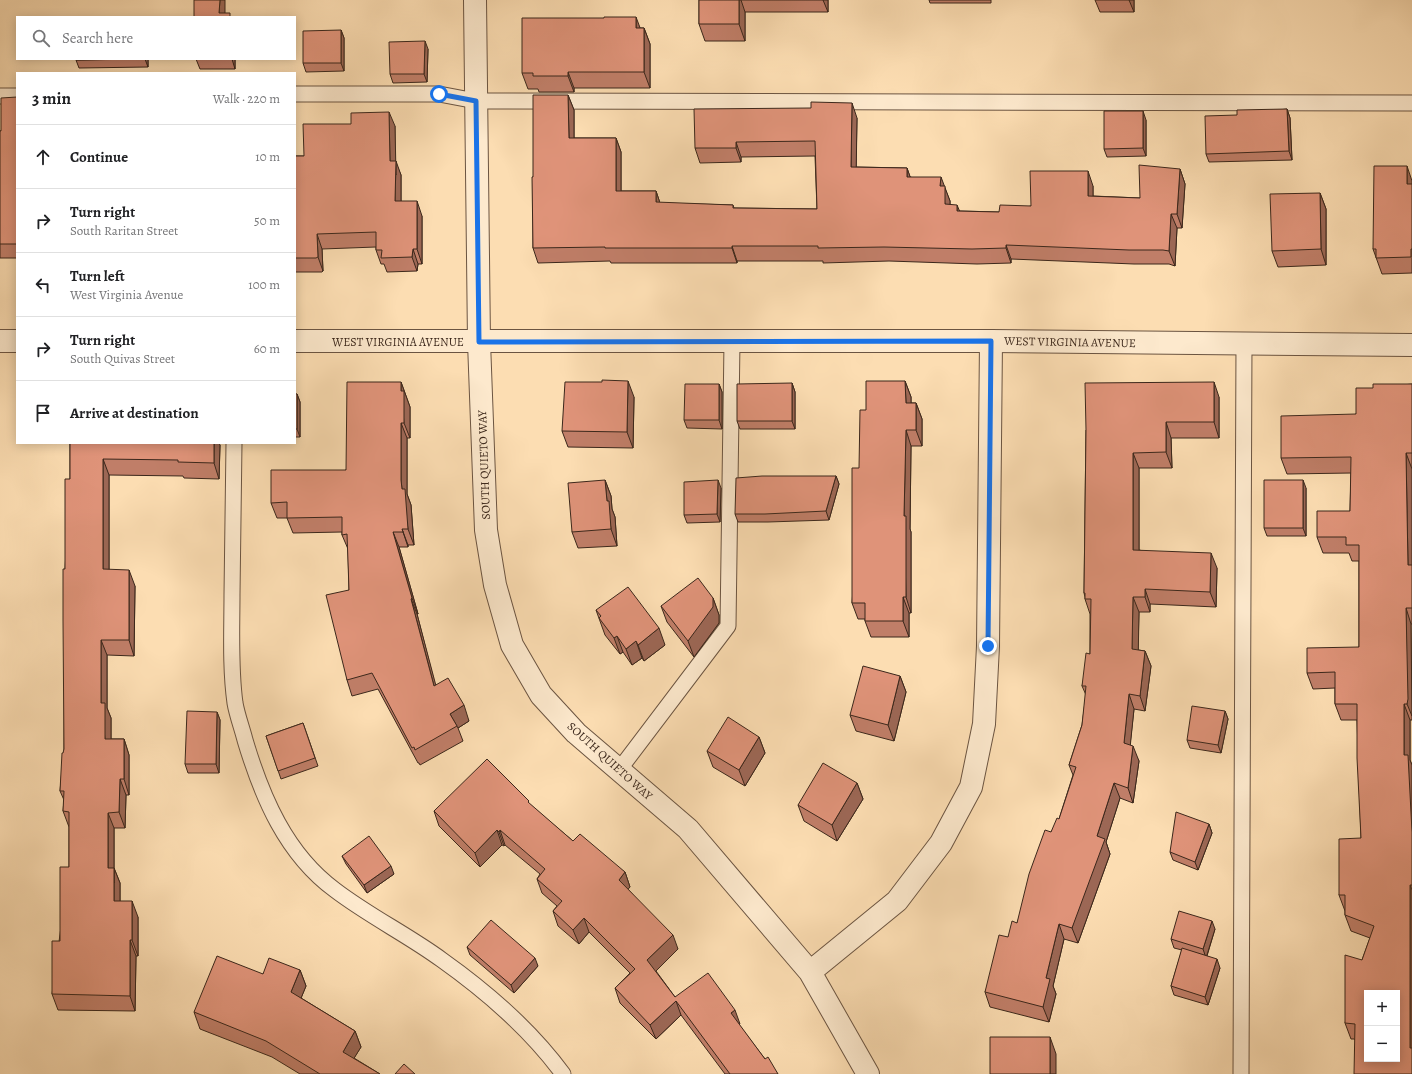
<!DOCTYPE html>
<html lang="en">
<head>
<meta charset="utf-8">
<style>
	:root { --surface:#fff; --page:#f6f6f6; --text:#202124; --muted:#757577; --line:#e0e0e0 }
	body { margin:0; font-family:Alegreya,serif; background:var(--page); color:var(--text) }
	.controls { position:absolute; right:12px; bottom:12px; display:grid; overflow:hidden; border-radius:0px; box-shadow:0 2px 10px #0003 }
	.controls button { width:36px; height:36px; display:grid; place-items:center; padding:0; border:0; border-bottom:1px solid var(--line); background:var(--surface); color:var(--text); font:20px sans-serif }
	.stop { position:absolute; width:12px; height:12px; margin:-9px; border:3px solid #1a73e8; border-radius:50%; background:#fff }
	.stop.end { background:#1a73e8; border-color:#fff; box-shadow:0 1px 4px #0008 }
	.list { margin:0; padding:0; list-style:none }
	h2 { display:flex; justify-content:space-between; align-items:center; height:52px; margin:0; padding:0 16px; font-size:17px }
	h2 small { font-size:13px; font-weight:400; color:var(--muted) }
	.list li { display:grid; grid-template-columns:26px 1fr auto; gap:12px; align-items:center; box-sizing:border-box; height:64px; padding:0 16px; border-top:1px solid var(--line) }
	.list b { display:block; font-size:15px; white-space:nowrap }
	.list p { margin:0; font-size:13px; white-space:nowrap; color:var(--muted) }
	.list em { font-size:13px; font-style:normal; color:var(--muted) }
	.icon { flex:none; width:22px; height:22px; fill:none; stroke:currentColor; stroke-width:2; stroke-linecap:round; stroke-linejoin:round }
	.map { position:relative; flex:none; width:1412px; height:1074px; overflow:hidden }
	.search { position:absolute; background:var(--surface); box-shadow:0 2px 10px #0003; left:16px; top:16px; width:280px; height:44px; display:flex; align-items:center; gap:10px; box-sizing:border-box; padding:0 14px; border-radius:0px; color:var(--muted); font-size:15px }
	.panel { position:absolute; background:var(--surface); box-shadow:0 2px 10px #0003; left:16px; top:72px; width:280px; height:372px; border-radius:0px }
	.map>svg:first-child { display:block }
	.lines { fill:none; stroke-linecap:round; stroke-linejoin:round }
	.service-casing { stroke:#6b5441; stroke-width:17 }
	.minor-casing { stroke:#6b5441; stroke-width:24 }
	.tertiary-casing { stroke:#6b5441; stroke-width:24 }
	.service { stroke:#fde9cd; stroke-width:15 }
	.minor { stroke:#fde9cd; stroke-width:22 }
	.tertiary { stroke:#fde9cd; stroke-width:22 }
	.wall { fill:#c07e68; stroke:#3b271b }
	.shaded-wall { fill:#9c6755; stroke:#3b271b }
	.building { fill:#df9379; stroke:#3b271b; fill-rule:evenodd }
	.route { stroke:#1a73e8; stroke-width:5 }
	.labels { text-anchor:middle; stroke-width:3; stroke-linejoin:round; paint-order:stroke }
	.street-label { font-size:12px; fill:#3b271b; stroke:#fde9cd }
</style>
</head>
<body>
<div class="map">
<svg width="1412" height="1074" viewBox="0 0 1412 1074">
	<rect width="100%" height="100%" fill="#fcddb2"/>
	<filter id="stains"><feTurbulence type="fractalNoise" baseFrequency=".005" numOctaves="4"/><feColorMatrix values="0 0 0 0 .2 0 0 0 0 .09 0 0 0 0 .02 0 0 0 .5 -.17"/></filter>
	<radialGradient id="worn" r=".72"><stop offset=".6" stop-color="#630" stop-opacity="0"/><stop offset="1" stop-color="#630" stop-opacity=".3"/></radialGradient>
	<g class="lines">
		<defs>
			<path id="service" d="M295,94H439L476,101L1412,103
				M0,96H17
				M234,443C233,493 233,544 232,594C232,630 230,667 235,703C237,715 242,728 245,740C262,797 286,854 335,890C369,916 408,935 442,960C487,992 530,1029 563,1074
				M619,770L728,626L732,342
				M1241,1074L1244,343"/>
			<path id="minor" d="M475,0L479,342L486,530L495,585L512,645L541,695L576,733L688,829L810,972L868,1074
				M810,972L897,901L941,843L971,787L984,724L988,646L991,341"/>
			<path id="tertiary" d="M0,341H17
				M295,341H991L1412,345"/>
		</defs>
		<!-- service casing -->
		<use href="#service" class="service-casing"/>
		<!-- minor casing -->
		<use href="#minor" class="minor-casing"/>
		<!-- tertiary casing -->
		<use href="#tertiary" class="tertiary-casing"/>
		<!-- service -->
		<use href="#service" class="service"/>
		<!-- minor -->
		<use href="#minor" class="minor"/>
		<!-- tertiary -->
		<use href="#tertiary" class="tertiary"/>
	</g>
	<!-- wall -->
	<path class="wall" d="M699,0H828V12H745V41H705L699,24Z
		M929,0H991V3H930Z
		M1095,0H1134V12H1100Z
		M640,28H644L650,44V88H574V92H539L538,89H528L522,73Z
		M341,30L344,38V71L306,72L303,63Z
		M428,49L427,82L393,83L390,74Z
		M148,59V67L79,68L76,60Z
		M196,59H235V69H200Z
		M568,95L574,110V138H616L621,152V191H656L660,203L733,205L734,208L817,209L815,156L741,157V162L700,163L695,148L857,118L856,167L907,168L910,177L944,186L950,201V205L960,211L999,212L1031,206L1093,186V196L1140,198L1180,169L1185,184L1182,228H1177L1175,266L1169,264H1134L1011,259V263L977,264L889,261L823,263V261H737V263H611L610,261L538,263L533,248V177Z
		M17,97V258H0V131H1Z
		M1287,109L1290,118L1292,160L1209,162L1206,154L1237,115Z
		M1146,120V156L1107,157L1104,149Z
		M395,126V161L401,175V201L422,216V264H418L417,271L387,272L384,264H381L376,250V247L322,249L323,271L322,272H295V156H304Z
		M1412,181V273L1382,274L1373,249Z
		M1320,193L1326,209V265L1278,267L1272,251Z
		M905,381L911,397V403H916L922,419V446H911L910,529L911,532V613H909V637H871L865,621V619H858L852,603L866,410Z
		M401,382L410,407V438H407V494L411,505L414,545H408V547H399L418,614H417L435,685L469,721L458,728L463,741L420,765L419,763H418L378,689L352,696L347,680L349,590L348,549L342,535V532L293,533L287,518H277L271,503L346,470Z
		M792,383L795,392V429H740L737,421Z
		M719,384L722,392V429L687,428L684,420Z
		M1412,384V624H1411L1412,720H1410V760L1412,765V1074L1354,1039H1351L1345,1023L1362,960L1370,938L1351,931L1345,915V911L1339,895L1361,838L1357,720H1341L1335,704V688L1313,689L1307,673L1359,647V561H1352L1349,553H1323L1317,537L1350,511L1351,473L1287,474L1281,458L1356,414L1373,388Z
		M295,394H297L300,402V437H295Z
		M634,397L633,448L568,447L562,431Z
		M1219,397V438H1171L1172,468H1139V550L1217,568L1216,607L1150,604V612H1139L1138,650L1145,651L1151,666L1145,711L1134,709L1130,745L1139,761L1133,803L1120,798L1106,842L1110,854L1078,943L1064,939L1053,986L1056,994L1049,1022L990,1007L985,992L1008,937L1017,923L1051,832L1059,819L1073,775L1069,765L1082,725L1086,695L1082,686L1090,654V614L1085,599V597L1084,593L1086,430Z
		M70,443L220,445L219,479L184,478L183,476L109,475V570L135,586L134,656L107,655V708L111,718V739H124L129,755V795H126L125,828H114V868L120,883V901L138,917V956H136L135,1011L58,1010L52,994L69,867V827L63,811L64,800L60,791L64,749L65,569L70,479Z
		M836,476L839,484L829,520L768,522H738L735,514Z
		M605,480L611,496L612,509L615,517L617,546L578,548L572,532Z
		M721,488L720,522L687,523L684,515Z
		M1306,488V536H1267L1264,528Z
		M713,598L719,615V623L694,657L667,622L661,606Z
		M596,610L665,645L644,661L642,658L632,665L623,652L620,654L605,635Z
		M900,676L906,692L894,741L856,731L850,715Z
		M1225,711L1228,719L1221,753L1190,748L1187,740Z
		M217,712L220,720L219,773H188L185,764Z
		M303,723L318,766L281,779L266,736Z
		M759,737L765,753L745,786L713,767L707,751Z
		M857,783L863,799L837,841L804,821L798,805Z
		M529,804L573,841L625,872L630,887L628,889L678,949L656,971L675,997L740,1024L739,1025L765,1059L778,1074H725L681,1015L656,1039L620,1003L615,988L630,973L589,932L579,944L558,926L553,911L557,906L542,893L537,879L540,874L505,845L504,846L502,845L480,867L439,826L434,811Z
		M1209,824L1212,833L1198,870L1173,860L1170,852Z
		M342,856L394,874L367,893L346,864Z
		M1215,929L1207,956L1220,968L1208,1005L1174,995L1171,986L1182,950L1174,948L1171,939Z
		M467,947L538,966L514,993L470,955Z
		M300,970L306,986L301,998L355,1031L361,1047L354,1058L380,1074H300L272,1057L200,1029L194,1012L263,974Z"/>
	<!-- shaded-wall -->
	<path class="shaded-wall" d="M220,0H225V17L219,13Z
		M739,0H741L745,12V41L739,24Z
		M823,0H828V12Z
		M1129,0H1134V12Z
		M636,17L642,33L636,28Z
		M644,28L650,44V88L644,72Z
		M341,30L344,38V71L341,63Z
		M425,41L428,49L427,82L424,74Z
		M145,59H148V67Z
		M232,59H235V69Z
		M568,72L574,88V92L568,76Z
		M568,95L574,110V152L569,138Z
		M852,103L857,118L856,182L851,167Z
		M1287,109L1290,118L1292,160L1289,151Z
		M1143,111L1146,120V156L1143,148Z
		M389,112L395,126L396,175L390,161Z
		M616,138L621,152V206L616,191Z
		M736,142L741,157V162L736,148Z
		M396,161L401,175V216L395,201Z
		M1407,166L1412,181V198L1407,184Z
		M907,168L912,182L907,177Z
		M1180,169L1185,184L1182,228L1177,214Z
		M1088,171L1093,186V211L1088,196Z
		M941,177L950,201V219L945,204L940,186Z
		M656,191L661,206L656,202Z
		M1320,193L1326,209V265L1321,249Z
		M417,201L422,216V264L417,249Z
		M957,205L963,219L957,211Z
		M1171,214L1177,228L1175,266L1169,251Z
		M317,234L322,249L323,271L318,257Z
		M1006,245L1011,259V263L1006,248Z
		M732,246L737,261V263L732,248Z
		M413,249L418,264L417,271L412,257Z
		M628,381L634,397L633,448L627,432Z
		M905,381L911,397V419L906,403Z
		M401,382L410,407V438L404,423L401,391Z
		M1214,382L1219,397V438L1214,422Z
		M792,383L795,392V429L792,421Z
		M719,384L722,392V429L719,420Z
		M297,394L300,402V437L297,429Z
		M916,403L922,419V446L916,430Z
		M1166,422L1171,438L1172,468L1166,452Z
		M401,423L407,438V494L411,505L414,545L408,529L402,489L401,480Z
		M906,430L911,446L910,529L911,532V613L906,597L904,516Z
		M214,443H219L220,445L219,479L214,463Z
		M1133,453L1139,468V565L1133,550Z
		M1406,453L1412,469V575L1408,565Z
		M103,459L109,475V585L103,569Z
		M836,476L839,484L829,520L826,511Z
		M605,480L611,496L612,509L615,517L617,546L611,529L607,501Z
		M718,480L721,488L720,522L717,514Z
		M1303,480L1306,488V536L1303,528Z
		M402,529L408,545V547Z
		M393,532L399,547L418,614L412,598Z
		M1211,553L1217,568L1216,607L1210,592Z
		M129,570L135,586L134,656L129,640Z
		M1145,589L1150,604V612L1145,597Z
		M903,597L909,613V637L903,621Z
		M1133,597L1139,612L1138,665L1132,649Z
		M713,598L719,615V623L694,657L688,641Z
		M411,599L417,614L440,701L434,686Z
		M1406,608L1411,624L1412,716L1407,704Z
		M659,628L665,645L644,661L638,645Z
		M617,636L623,652L620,654L614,638Z
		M101,640L107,655V708L111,718V755L105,739L101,703Z
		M636,641L642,658L632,665L626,649Z
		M1145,651L1151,666L1145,711L1140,696Z
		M900,676L906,692L894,741L888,725Z
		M1129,694L1134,709L1129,758L1124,743Z
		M1404,704L1410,720V760L1412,765V832L1404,755Z
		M464,705L469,721L458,728L450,714Z
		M1225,711L1228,719L1221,753L1218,745Z
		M217,712L220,720L219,773L216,764Z
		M759,737L765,753L745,786L739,770Z
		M124,739L129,755V795L124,779Z
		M1133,746L1139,761L1133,803L1128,788Z
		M120,779L126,795L125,828L119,812Z
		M857,783L863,799L837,841L832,825Z
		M1114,783L1120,798L1106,842L1110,854L1078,943L1072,928L1097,836Z
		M108,813L114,828V883L108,868Z
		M1209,824L1212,833L1198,870L1195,862Z
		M497,830L502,845L480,867L475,853Z
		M500,830L505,845L504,846L499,832Z
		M391,866L394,874L367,893L364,885Z
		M114,868L120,883V917L114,901Z
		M625,872L630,887L624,894L619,880Z
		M1410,885L1412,890V1052L1410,1048Z
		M132,901L138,917V956L132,940Z
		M584,918L589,932L579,944L573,930Z
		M1212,921L1215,929L1206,958L1203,949Z
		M1059,924L1064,939L1053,986L1056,994L1049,1022L1043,1007L1046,978Z
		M673,935L678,949L653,974L647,960Z
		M130,940L136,956L135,1011L130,996Z
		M535,958L538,966L514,993L511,985Z
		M1217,959L1220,968L1208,1005L1205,997Z
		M300,970L306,986L297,1008L291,992Z
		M676,1001L681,1015L656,1039L650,1025Z
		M735,1010L740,1024L736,1027L731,1013Z
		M355,1031L361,1047L348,1068L343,1052Z
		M1050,1037L1056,1054V1074H1050Z"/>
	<!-- building -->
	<path class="building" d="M194,0H220L219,13H230V17H194Z
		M699,0H739V24H699Z
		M604,17H636V28H644V72H568V76H533V73H522V18H604Z
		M341,30V63H303V31Z
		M425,41L424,74H390L389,42Z
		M76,59H134L76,60Z
		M533,95H568L569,138H616V191H656V202L733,205V208L817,209L815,141L736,142V148H695L694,109L811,108V102L852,103L851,167L907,168V177H941L940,186H945V204L957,205V211L999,212L1000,205L1031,206L1030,171H1088V196L1140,198L1139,165L1180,169L1177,214H1171L1169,251L1163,250H1129L1006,245V248L972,249L884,247L818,248V246H732V248H605V247L533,248L532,177H533Z
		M17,97V244H0V131H1V98Z
		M1287,109L1289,151L1206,154L1205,116L1237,115V110Z
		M1104,111H1143V148L1104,149Z
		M389,112L390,161H396L395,201H417V249H413L412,257L381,258L382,250H376V232L317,234L318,257L316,258H295V156H304L303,124H351V113Z
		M1374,166H1407V184H1412V249H1411V257L1376,258V249H1373Z
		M1320,193L1321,249L1272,251L1270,194Z
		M602,380L628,381L627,432L562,431L565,382H602Z
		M866,381H905L906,403H916V430H906L904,516H906V597H903V621H865V603H852V468H859L860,410H866Z
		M347,382H401V391H404V423H401V480L402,489H405L408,529H402L403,532H393L412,598L411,599L434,686L448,678L464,705L450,714L457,726L415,750L414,747L412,748L372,673L347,680L326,595L349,590L347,534L342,535V517L287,518V502L271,503V470H346Z
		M1214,382V422H1166V452L1133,453V550L1211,553L1210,592L1145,589V597H1133L1132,649L1145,651L1140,696L1129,694L1124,743L1133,746L1128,788L1114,783L1097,836L1105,839L1072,928L1059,924L1046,978L1050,979L1043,1007L985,992L999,935L1008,937L1012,921L1017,923L1029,874L1045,830L1051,832L1057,818L1059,819L1076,767L1069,765L1082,725L1086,686H1082L1086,653L1090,654L1091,599H1085V593H1084L1086,430L1085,383Z
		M792,383V421H737V384Z
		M685,384H719V420H684Z
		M1373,384H1412V453H1406L1408,565H1412V608H1406L1408,699L1407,704H1404V755H1408L1412,832V885H1410V1048H1412V1074H1354L1355,1024L1345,1023V955L1362,960L1374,926L1345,915V895H1339V839L1361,838L1357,758V704H1335V672L1307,673V648L1359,647V545H1346V537H1317V511H1350L1351,457L1281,458V416L1356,414V388H1373ZM1367,993H1397V1059H1367Z
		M295,394H297V429H295Z
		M70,443H214V463L178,462V460L103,459V569L129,570V640H101V703H105V739H124V779H120L119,812L108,813V868H114V901H132V940H130V996L52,994V941H60V867H69V812L63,811L64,791H60L62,753H63L64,749L63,621V569H65V479H70Z
		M762,476H836L826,511L765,514H735L736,478Z
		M605,480L607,501H609L611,529L572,532L568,483Z
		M718,480L717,514L684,515V482Z
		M1264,480H1303V528H1264Z
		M698,578L713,598V607L688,641L661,606Z
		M628,587L659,628L638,645L636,641L626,649L617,636L614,638L599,618L601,616L596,610Z
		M863,666L900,676L888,725L850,715Z
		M1192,706L1225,711L1218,745L1187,740Z
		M187,711L217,712L216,764H185Z
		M728,717L759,737L739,770L707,751Z
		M303,723L315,758L278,771L266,736Z
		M487,759L529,801L528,802L573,841L580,834L625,872L619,880L673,935L647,960L675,997L708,973L735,1010L731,1013L765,1059L768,1057L778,1074H730L676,1001L650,1025L615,988L635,969L584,918L573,930L553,911L562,901L537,879L545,869L500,830L499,832L497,830L475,853L434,811Z
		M823,763L857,783L832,825L798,805Z
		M1176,812L1209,824L1195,862L1170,852Z
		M369,836L391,866L364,885L342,856Z
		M1179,911L1212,921L1203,949L1171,939Z
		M491,920L535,958L511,985L467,947Z
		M1182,948L1217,959L1205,997L1171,986Z
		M217,956L263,974L269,958L300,970L291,992L355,1031L343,1052L380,1074H320L266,1041L194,1012Z
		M990,1037H1050V1074H990Z
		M404,1064L415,1074H395Z"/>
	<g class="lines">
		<!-- route -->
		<path class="route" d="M439,94L476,101L479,342L991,341L988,646"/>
	</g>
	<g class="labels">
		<!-- street labels -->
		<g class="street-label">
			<text x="398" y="346">WEST VIRGINIA AVENUE</text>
			<text transform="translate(1070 342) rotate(1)" y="4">WEST VIRGINIA AVENUE</text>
			<text transform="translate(484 465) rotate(-92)" y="4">SOUTH QUIETO WAY</text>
			<text transform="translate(610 761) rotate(42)" y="4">SOUTH QUIETO WAY</text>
		</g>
	</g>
	<rect width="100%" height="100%" filter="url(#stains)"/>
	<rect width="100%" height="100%" fill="url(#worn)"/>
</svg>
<div class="controls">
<button>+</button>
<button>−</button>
</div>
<div class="stop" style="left:439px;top:94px"></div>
<div class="stop end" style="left:988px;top:646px"></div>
<div class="search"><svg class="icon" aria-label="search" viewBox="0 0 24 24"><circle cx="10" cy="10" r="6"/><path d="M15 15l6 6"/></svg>Search here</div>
<section class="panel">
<h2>3 min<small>Walk · 220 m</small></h2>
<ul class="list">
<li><svg class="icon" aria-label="ahead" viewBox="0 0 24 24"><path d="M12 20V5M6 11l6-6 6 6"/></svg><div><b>Continue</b></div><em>10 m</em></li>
<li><svg class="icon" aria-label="right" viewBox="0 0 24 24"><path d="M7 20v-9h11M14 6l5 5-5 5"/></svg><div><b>Turn right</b><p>South Raritan Street</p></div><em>50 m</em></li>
<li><svg class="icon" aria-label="left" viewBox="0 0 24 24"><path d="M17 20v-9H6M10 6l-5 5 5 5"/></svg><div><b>Turn left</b><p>West Virginia Avenue</p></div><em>100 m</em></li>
<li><svg class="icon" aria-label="right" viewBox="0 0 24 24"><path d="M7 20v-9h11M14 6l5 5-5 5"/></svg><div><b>Turn right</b><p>South Quivas Street</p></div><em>60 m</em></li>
<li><svg class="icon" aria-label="arrive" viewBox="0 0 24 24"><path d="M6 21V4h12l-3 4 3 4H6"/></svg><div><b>Arrive at destination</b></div></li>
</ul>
</section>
</div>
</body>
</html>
